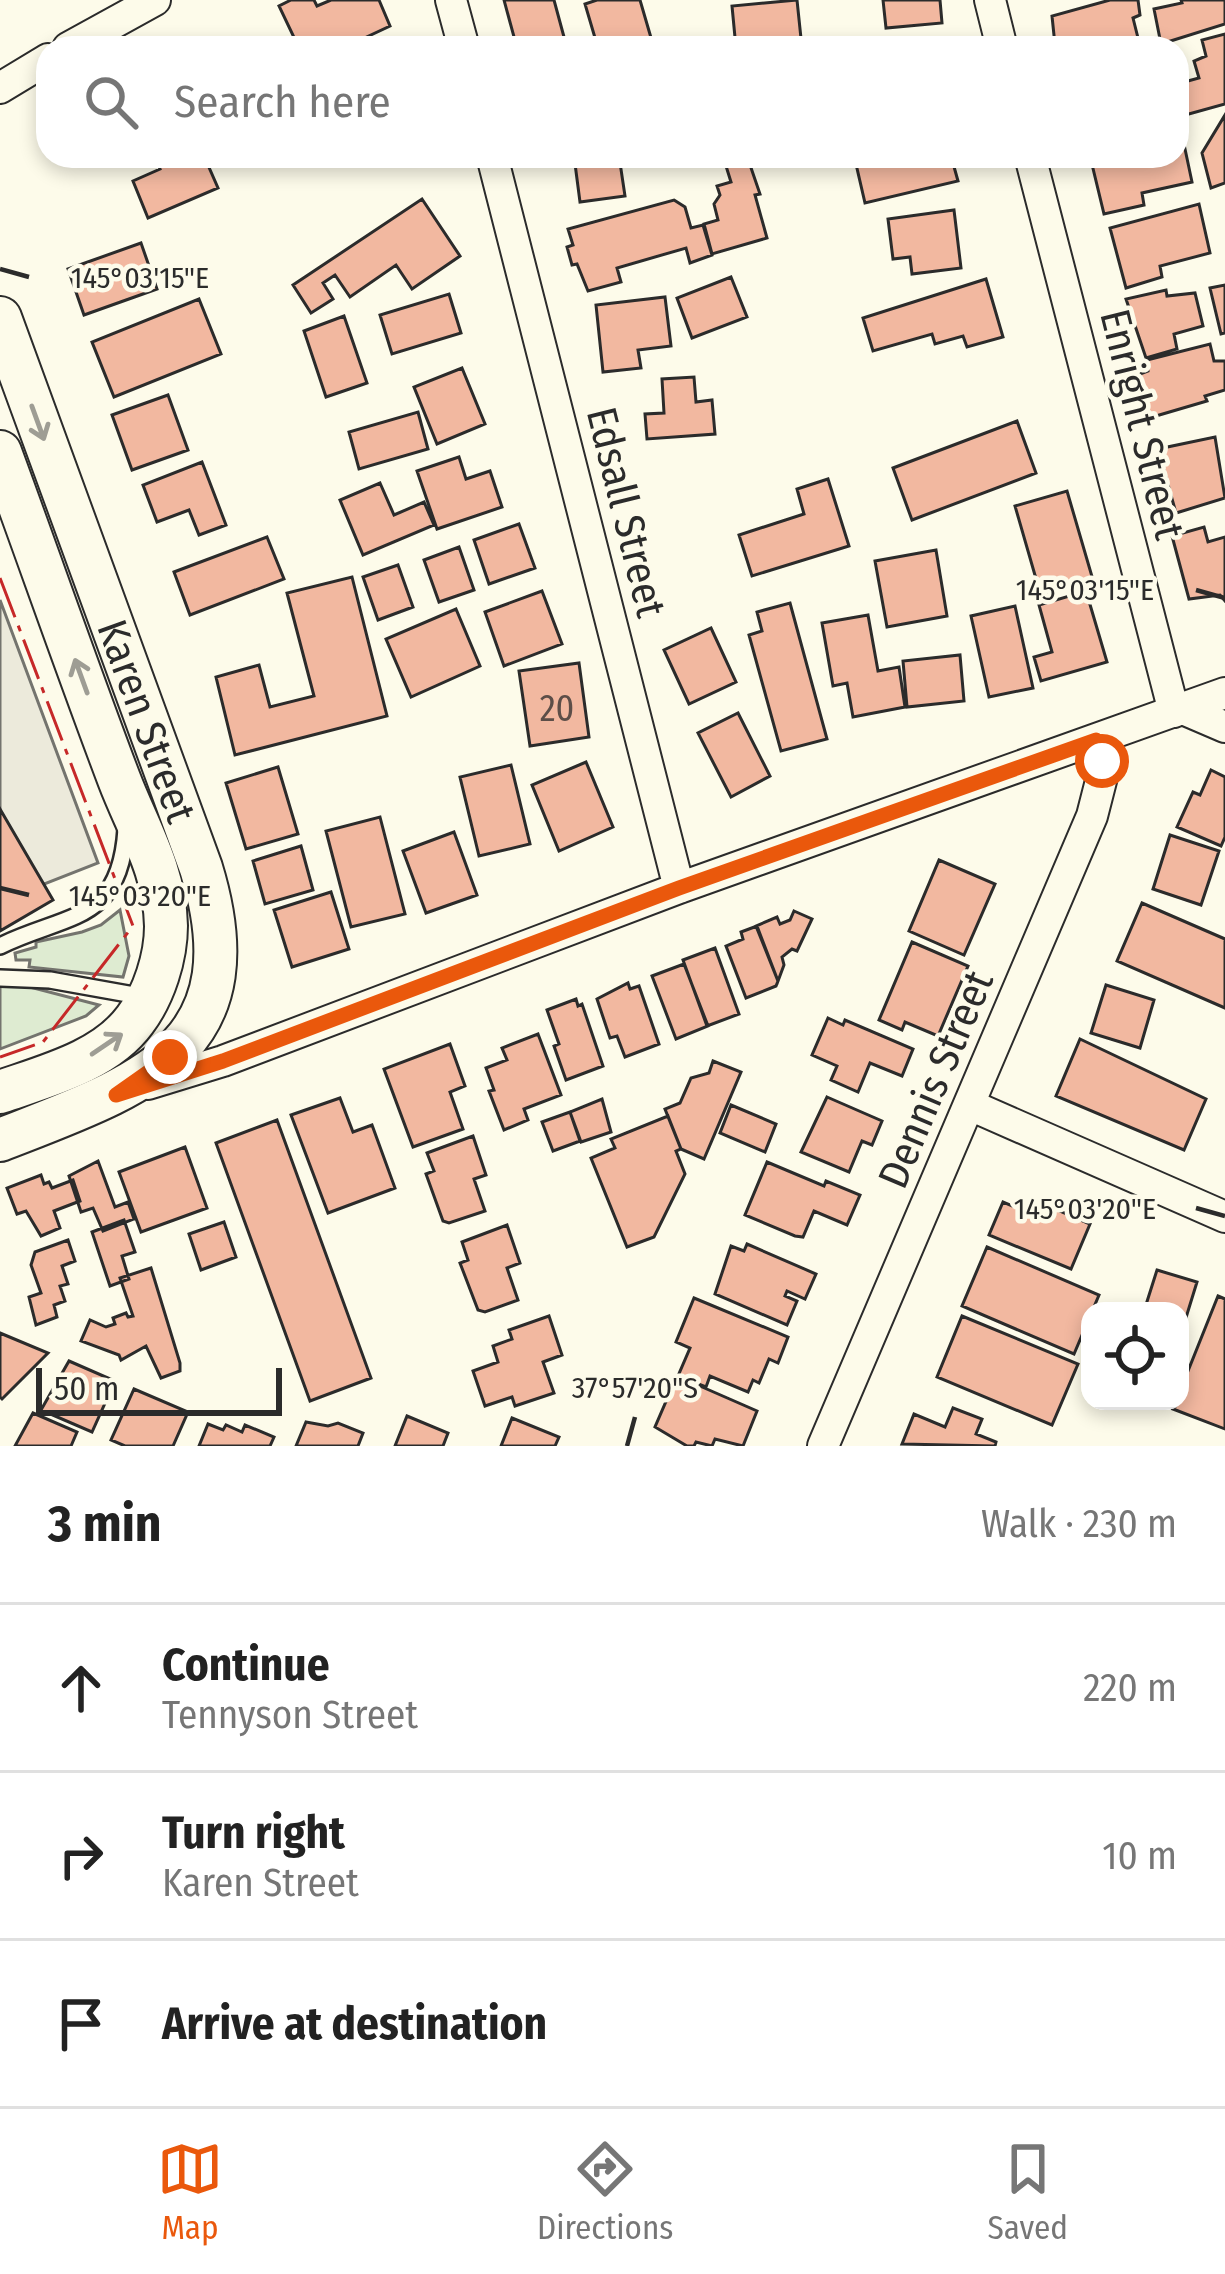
<!DOCTYPE html>
<html lang="en">
<head>
<meta charset="utf-8">
<style>
	:root { --surface:#fff; --page:#f2f2f2; --text:#222; --muted:#767676; --line:#e0e0e0; --accent:#ea580c }
	body { margin:0; font-family:"Fira Sans Condensed",sans-serif; background:var(--page); color:var(--text) }
	.controls { position:absolute; right:36px; bottom:36px; display:grid; overflow:hidden; border-radius:24px; box-shadow:0 6px 18px #0003 }
	.controls button { width:108px; height:108px; display:grid; place-items:center; padding:0; border:0; border-bottom:3px solid var(--line); background:var(--surface); color:var(--text); font:60px sans-serif }
	.scale { position:absolute; left:36px; bottom:30px; width:246px; box-sizing:border-box; padding-left:12px; border:6px solid #2b2b2b; border-top:0; font-size:33px; line-height:42px; white-space:nowrap; color:#2b2b2b; -webkit-text-stroke:9px #fdfbea; paint-order:stroke }
	.stop { position:absolute; width:36px; height:36px; margin:-27px; border:9px solid #ea580c; border-radius:50%; background:#fff }
	.stop.end { background:#ea580c; border-color:#fff; box-shadow:0 3px 12px #0008 }
	.list { margin:0; padding:0; list-style:none }
	h2 { display:flex; justify-content:space-between; align-items:center; height:156px; margin:0; padding:0 48px; font-size:51px }
	h2 small { font-size:39px; font-weight:400; color:var(--muted) }
	.list li { display:grid; grid-template-columns:78px 1fr auto; gap:36px; align-items:center; box-sizing:border-box; height:168px; padding:0 48px; border-top:3px solid var(--line) }
	.list b { display:block; font-size:45px; white-space:nowrap }
	.list p { margin:0; font-size:39px; white-space:nowrap; color:var(--muted) }
	.list em { font-size:39px; font-style:normal; color:var(--muted) }
	.icon { flex:none; width:66px; height:66px; fill:none; stroke:currentColor; stroke-width:2; stroke-linecap:round; stroke-linejoin:round }
	.map { position:relative; flex:none; width:1225px; height:1446px; overflow:hidden }
	.search { position:absolute; background:var(--surface); box-shadow:0 6px 18px #0003; left:36px; right:36px; top:36px; height:132px; display:flex; align-items:center; gap:30px; box-sizing:border-box; padding:0 42px; border-radius:36px; color:var(--muted); font-size:45px }
	.sheet { height:660px; background:var(--surface) }
	nav { display:flex; justify-content:space-around; align-items:center; box-sizing:border-box; height:168px; border-top:3px solid var(--line); background:var(--surface); font-size:33px; color:var(--muted) }
	nav a { display:grid; justify-items:center; gap:6px }
	nav .on { color:var(--accent) }
	.map>svg:first-child { display:block }
	.green { fill:#deebd1; stroke:#74746e; stroke-width:3 }
	.parking { fill:#eceadb; stroke:#74746e; stroke-width:3 }
	.building { fill:#f2b8a0; stroke:#2b2b2b; stroke-width:3 }
	.lines { fill:none; stroke-linecap:round; stroke-linejoin:round }
	.lane-casing { stroke:#2b2b2b; stroke-width:20 }
	.street-casing { stroke:#2b2b2b; stroke-width:34 }
	.secondary-casing { stroke:#2b2b2b; stroke-width:46 }
	.lane { stroke:#fdfbea; stroke-width:15 }
	.street { stroke:#fdfbea; stroke-width:30 }
	.secondary { stroke:#fdfbea; stroke-width:42 }
	.power { stroke:#c62828; stroke-width:3; stroke-dasharray:42 9 6 9; stroke-linecap:butt }
	.oneway { stroke:#9e9d94 }
	.route { stroke:#ea580c; stroke-width:15 }
	.ticks { fill:none; stroke:#2b2b2b; stroke-width:4.5 }
	.labels { text-anchor:middle; stroke-width:9; stroke-linejoin:round; paint-order:stroke }
	.number-label { font-size:36px; fill:#5d4e48 }
	.street-label { font-size:42px; fill:#2b2b2b; stroke:#fdfbea }
	.ticks-label { font-size:30px; text-anchor:middle; fill:#2b2b2b; stroke:#fdfbea; stroke-width:9; stroke-linejoin:round; paint-order:stroke }
</style>
</head>
<body>
<div class="map">
<svg width="1225" height="1446" viewBox="0 0 1225 1446">
	<rect width="100%" height="100%" fill="#fdfbea"/>
	<!-- green -->
	<path class="green" d="M120,910L129,956L123,977L29,967L30,960H16L15,953L36,947V942L82,932L101,925Z
		M0,986H26L99,1005L86,1016L0,1049Z"/>
	<!-- parking -->
	<path class="parking" d="M0,600L98,863L44,884L0,917Z"/>
	<!-- building -->
	<path class="building" d="M291,0H314L317,6L331,0H379L390,26L343,48H299L279,6Z
		M504,0H554L564,37L517,48Z
		M597,0H640L654,48H598L585,4Z
		M797,0L802,48H736L732,6Z
		M883,0H940L942,23L886,28Z
		M1110,0H1138L1140,15L1133,18L1140,46L1066,48L1055,45L1052,16Z
		M1181,0H1225V24L1161,44L1154,9L1182,3Z
		M1225,34V104L1178,117L1177,84L1199,78L1194,61L1206,56L1202,40Z
		M1225,115V183L1211,188L1202,153Z
		M1181,130L1192,182L1142,193L1144,205L1104,214L1090,156H1177V131Z
		M170,156H204L218,188L148,218L133,181L160,169L157,162Z
		M574,156H619L625,196L580,202Z
		M951,156L958,181L865,203L856,164L888,156Z
		M748,159L760,194L755,195L767,238L712,254L704,224L718,220L714,204L720,195L717,186L731,182L726,166Z
		M422,199L460,256L412,289L396,265L350,297L335,275L323,283L333,299L311,313L293,285Z
		M674,200L685,207L691,228L703,225L712,255L690,263L686,248L617,268L621,282L588,291L577,264L572,265L567,247L573,245L568,229Z
		M1199,204L1210,253L1160,266L1162,277L1126,288L1110,228Z
		M954,210L961,268L912,274L910,257L893,259L888,219Z
		M141,243L157,289L84,315L68,269Z
		M731,277L747,317L692,338L677,298Z
		M986,279L1003,337L967,347L963,336L935,344L932,334L873,351L863,318Z
		M1225,285V333L1221,334L1210,288Z
		M1166,290L1167,296L1195,293L1203,326L1174,334L1177,349L1146,358L1126,299Z
		M449,294L461,333L392,354L380,315Z
		M665,297L671,346L638,350L641,368L603,372L596,305Z
		M199,299L221,354L114,397L92,342Z
		M344,316L367,383L326,397L304,331Z
		M1210,344L1214,361H1225V390L1205,396L1207,401L1149,418L1140,374L1148,371L1147,360Z
		M462,368L485,424L437,444L414,387Z
		M694,377L696,402L712,400L715,434L647,439L645,414L664,413L662,379Z
		M168,395L188,450L132,470L112,415Z
		M418,412L428,449L359,469L349,432Z
		M1017,421L1036,473L912,520L893,468Z
		M1215,437L1225,498L1176,513L1158,449Z
		M459,457L466,479L490,471L502,507L437,529L417,471Z
		M202,462L226,525L199,535L189,510L157,522L143,485Z
		M828,479L849,546L752,576L739,535L804,514L797,489Z
		M380,483L394,515L424,502L434,525L363,555L340,500Z
		M1067,491L1093,580L1041,596L1015,506Z
		M519,524L535,568L489,584L474,540Z
		M1204,527L1208,542L1225,537V601L1220,595L1189,599L1172,536Z
		M267,537L284,579L190,615L174,572Z
		M459,547L474,590L439,602L424,560Z
		M936,550L947,616L887,627L875,561Z
		M398,565L413,607L378,620L363,577Z
		M352,577L387,716L235,755L216,677L259,665L270,707L314,696L287,593Z
		M542,591L562,644L504,666L485,612Z
		M1086,591L1107,662L1041,681L1034,657L1052,652L1039,605Z
		M790,603L827,739L781,751L749,635L762,631L757,612Z
		M1015,606L1033,688L989,697L971,616Z
		M456,609L480,666L411,697L386,639Z
		M868,615L878,671L899,667L905,707L853,717L847,683L833,686L822,623Z
		M711,628L736,682L689,704L664,650Z
		M960,655L964,701L907,707L903,661Z
		M579,663L589,737L530,746L519,671Z
		M738,713L770,776L731,797L698,733Z
		M586,762L613,827L559,851L532,785Z
		M511,765L530,844L479,856L460,777Z
		M278,767L298,834L246,849L226,783Z
		M1211,770L1225,777V837L1221,846L1177,827L1193,792L1200,795Z
		M0,809L53,900L0,931Z
		M380,817L405,914L351,927L326,831Z
		M454,832L477,895L426,913L403,851Z
		M1170,835L1219,851L1201,905L1153,889Z
		M301,846L313,890L265,904L253,861Z
		M939,860L995,884L964,955L909,931Z
		M331,892L349,949L292,967L274,910Z
		M1142,903L1225,939V1008L1117,961Z
		M794,911L812,919L797,951L792,949L782,957L784,965L778,981L756,926L777,917L780,924L790,920Z
		M757,926L778,981L776,986L746,998L726,946L743,939L741,932Z
		M912,942L968,966L938,1036L905,1022L902,1030L879,1020Z
		M715,948L739,1014L707,1026L683,960Z
		M684,964L708,1026L676,1039L652,976Z
		M628,983L630,989L639,986L659,1044L625,1057L617,1036L610,1038L597,999Z
		M1106,985L1154,1000L1140,1048L1091,1033Z
		M576,999L578,1006L582,1004L603,1066L566,1080L554,1046L559,1044L547,1010Z
		M828,1018L843,1025L845,1020L913,1049L902,1076L870,1063L858,1092L831,1080L837,1066L812,1055Z
		M538,1034L561,1095L524,1109L528,1120L504,1130L489,1091L494,1090L486,1068L507,1060L502,1048Z
		M1080,1039L1206,1099L1184,1150L1056,1096Z
		M450,1044L465,1086L450,1092L463,1129L413,1147L384,1069Z
		M713,1061L741,1072L704,1159L681,1149L665,1109L680,1103L691,1078L709,1073Z
		M827,1097L882,1121L872,1145L862,1141L849,1172L801,1152Z
		M340,1098L353,1132L372,1125L395,1188L328,1213L291,1115Z
		M602,1099L611,1132L581,1142L570,1112Z
		M731,1105L776,1124L765,1152L720,1133Z
		M570,1112L580,1141L553,1151L542,1122Z
		M668,1116L681,1149L676,1151L685,1174L654,1237L627,1247L591,1158L615,1148L611,1139Z
		M277,1120L371,1378L310,1401L216,1143Z
		M473,1136L486,1175L474,1179L485,1211L449,1223L443,1221L426,1174L434,1171L427,1153Z
		M185,1147L207,1208L141,1232L119,1172Z
		M98,1161L115,1207L128,1202L134,1219L103,1231L93,1208L81,1212L69,1176Z
		M767,1162L824,1186L826,1181L860,1195L847,1225L814,1211L803,1237L795,1236L745,1215Z
		M41,1175L44,1184L49,1182L52,1188L73,1180L80,1201L54,1211L60,1228L41,1236L26,1211L17,1214L7,1188Z
		M1037,1201L1090,1224L1071,1269L989,1235L1003,1202L1031,1214Z
		M124,1220L135,1252L122,1256L129,1279L110,1286L92,1232Z
		M224,1222L236,1257L201,1270L189,1234Z
		M507,1225L520,1263L507,1268L518,1300L485,1312L478,1310L460,1263L468,1260L462,1242Z
		M68,1240L75,1261L62,1266L68,1284L60,1286L65,1301L54,1305L57,1317L36,1325L29,1297L41,1293L31,1265L35,1252Z
		M747,1244L816,1274L805,1299L787,1291L785,1296L797,1301L787,1325L715,1294L731,1246L744,1251Z
		M987,1247L1099,1295L1074,1354L962,1306Z
		M151,1268L180,1363V1371L161,1378L146,1346L121,1360L119,1355L81,1341L90,1320L106,1327L115,1324L113,1318L126,1313L128,1317L133,1316L120,1278Z
		M1157,1270L1197,1282L1180,1337V1311H1144Z
		M1218,1296L1225,1299V1429L1173,1409L1180,1401V1391Z
		M694,1298L788,1337L778,1363L769,1359L759,1383L753,1380L748,1392L710,1376L706,1387L678,1376L690,1348L676,1342Z
		M549,1316L562,1355L543,1362L554,1393L515,1406L512,1397L485,1406L473,1371L498,1362L493,1346L512,1339L509,1330Z
		M962,1316L1078,1364L1052,1425L937,1377Z
		M0,1333L48,1353L2,1399L0,1397Z
		M69,1361L115,1381L92,1432L41,1410Z
		M677,1376L757,1411L743,1446L715,1439L712,1446L696,1442L694,1446H687L655,1427Z
		M134,1389L188,1412L173,1446H125L111,1440Z
		M953,1408L982,1419L976,1434L996,1442L995,1446L902,1444L914,1414L945,1427Z
		M33,1413L77,1432L71,1446H15Z
		M407,1416L448,1433L443,1446H395Z
		M512,1418L559,1437L555,1446H501Z
		M306,1422L328,1426L338,1423L363,1433L358,1446H296Z
		M208,1424L223,1430L226,1425L242,1432L245,1425L274,1437L270,1446H199Z"/>
	<g class="lines">
		<defs>
			<path id="lane" d="M0,946C67,913 120,924 126,829
				M0,978L50,980L145,997"/>
			<path id="street" d="M451,0L464,48
				M990,0L1002,48
				M68,48L155,0
				M0,88L48,59
				M492,156L679,888
				M1030,156L1174,712
				M1183,709L1225,727
				M148,1084L223,1061L679,888L1225,693
				M970,1105L1225,1217
				M823,1446L1092,816L1103,773L1096,740"/>
			<g id="secondary">
				<path id="s1" d="M0,318L201,868C257,1050 141,1085 0,1140"/>
				<path d="M0,452C40,561 78,671 119,779C138,829 165,870 166,926C166,957 154,995 135,1020C105,1061 46,1076 0,1092"/>
			</g>
		</defs>
		<!-- lane casing -->
		<use href="#lane" class="lane-casing"/>
		<!-- street casing -->
		<use href="#street" class="street-casing"/>
		<!-- secondary casing -->
		<use href="#secondary" class="secondary-casing"/>
		<!-- lane -->
		<use href="#lane" class="lane"/>
		<!-- street -->
		<use href="#street" class="street"/>
		<!-- secondary -->
		<use href="#secondary" class="secondary"/>
		<!-- power -->
		<path class="power" d="M0,578L133,926L43,1042L0,1057"/>
	</g>
	<!-- one-way arrows -->
	<defs><path id="oneway-shaft" d="M-6 0H5M1.5-3L5.5 0L1.5 3" fill="none" stroke-width="1.6" stroke-linecap="round" stroke-linejoin="round" transform="scale(3)"/></defs>
	<g class="oneway">
		<use href="#oneway-shaft" transform="translate(38 423) rotate(70)"/>
		<use href="#oneway-shaft" transform="translate(81 676) rotate(-110)"/>
		<use href="#oneway-shaft" transform="translate(107 1044) rotate(-34)"/>
	</g>
	<g class="lines">
		<!-- route -->
		<path class="route" d="M170,1057L116,1095L223,1061L679,888L1096,740L1102,761"/>
	</g>
	<!-- ticks -->
	<path class="ticks" d="M0,269L29,277M1196,590L1225,598M0,888L29,895M1196,1208L1225,1216M627,1446L635,1417"/>
	<g class="labels">
		<!-- number labels -->
		<g class="number-label">
			<text x="557" y="721">20</text>
		</g>
		<!-- street labels -->
		<g class="street-label">
			<text transform="translate(1143 424) rotate(76)" y="15">Enright Street</text>
			<text transform="translate(627 512) rotate(76)" y="15">Edsall Street</text>
			<text dy="15" stroke="none"><textPath href="#s1" startOffset="429">Karen Street</textPath></text>
			<text transform="translate(935 1079) rotate(-67)" y="15">Dennis Street</text>
		</g>
	</g>
	<g class="ticks-label">
		<text x="140" y="288">145°03'15"E</text>
		<text x="1085" y="600">145°03'15"E</text>
		<text x="140" y="906">145°03'20"E</text>
		<text x="1085" y="1219">145°03'20"E</text>
		<text x="635" y="1398">37°57'20"S</text>
	</g>
</svg>
<div class="controls">
<button><svg class="icon" aria-label="locate" viewBox="0 0 24 24"><circle cx="12" cy="12" r="6"/><path d="M12 2v4M12 18v4M2 12h4M18 12h4"/></svg></button>
</div>
<div class="scale">50 m</div>
<div class="stop" style="left:1102px;top:761px"></div>
<div class="stop end" style="left:170px;top:1057px"></div>
<div class="search"><svg class="icon" aria-label="search" viewBox="0 0 24 24"><circle cx="10" cy="10" r="6"/><path d="M15 15l6 6"/></svg>Search here</div>
</div>
<section class="sheet">
<h2>3 min<small>Walk · 230 m</small></h2>
<ul class="list">
<li><svg class="icon" aria-label="ahead" viewBox="0 0 24 24"><path d="M12 20V5M6 11l6-6 6 6"/></svg><div><b>Continue</b><p>Tennyson Street</p></div><em>220 m</em></li>
<li><svg class="icon" aria-label="right" viewBox="0 0 24 24"><path d="M7 20v-9h11M14 6l5 5-5 5"/></svg><div><b>Turn right</b><p>Karen Street</p></div><em>10 m</em></li>
<li><svg class="icon" aria-label="arrive" viewBox="0 0 24 24"><path d="M6 21V4h12l-3 4 3 4H6"/></svg><div><b>Arrive at destination</b></div></li>
</ul>
</section>
<nav>
<a class="on"><svg class="icon" aria-label="map" viewBox="0 0 24 24"><path d="M3 6l6-2 6 2 6-2v14l-6 2-6-2-6 2zM9 4v14M15 6v14"/></svg>Map</a>
<a><svg class="icon" aria-label="directions" viewBox="0 0 24 24"><path d="M12 3l9 9-9 9-9-9zM9 14v-3h6M13 9l2 2-2 2"/></svg>Directions</a>
<a><svg class="icon" aria-label="saved" viewBox="0 0 24 24"><path d="M7 4h10v16l-5-4-5 4z"/></svg>Saved</a>
</nav>
</body>
</html>
